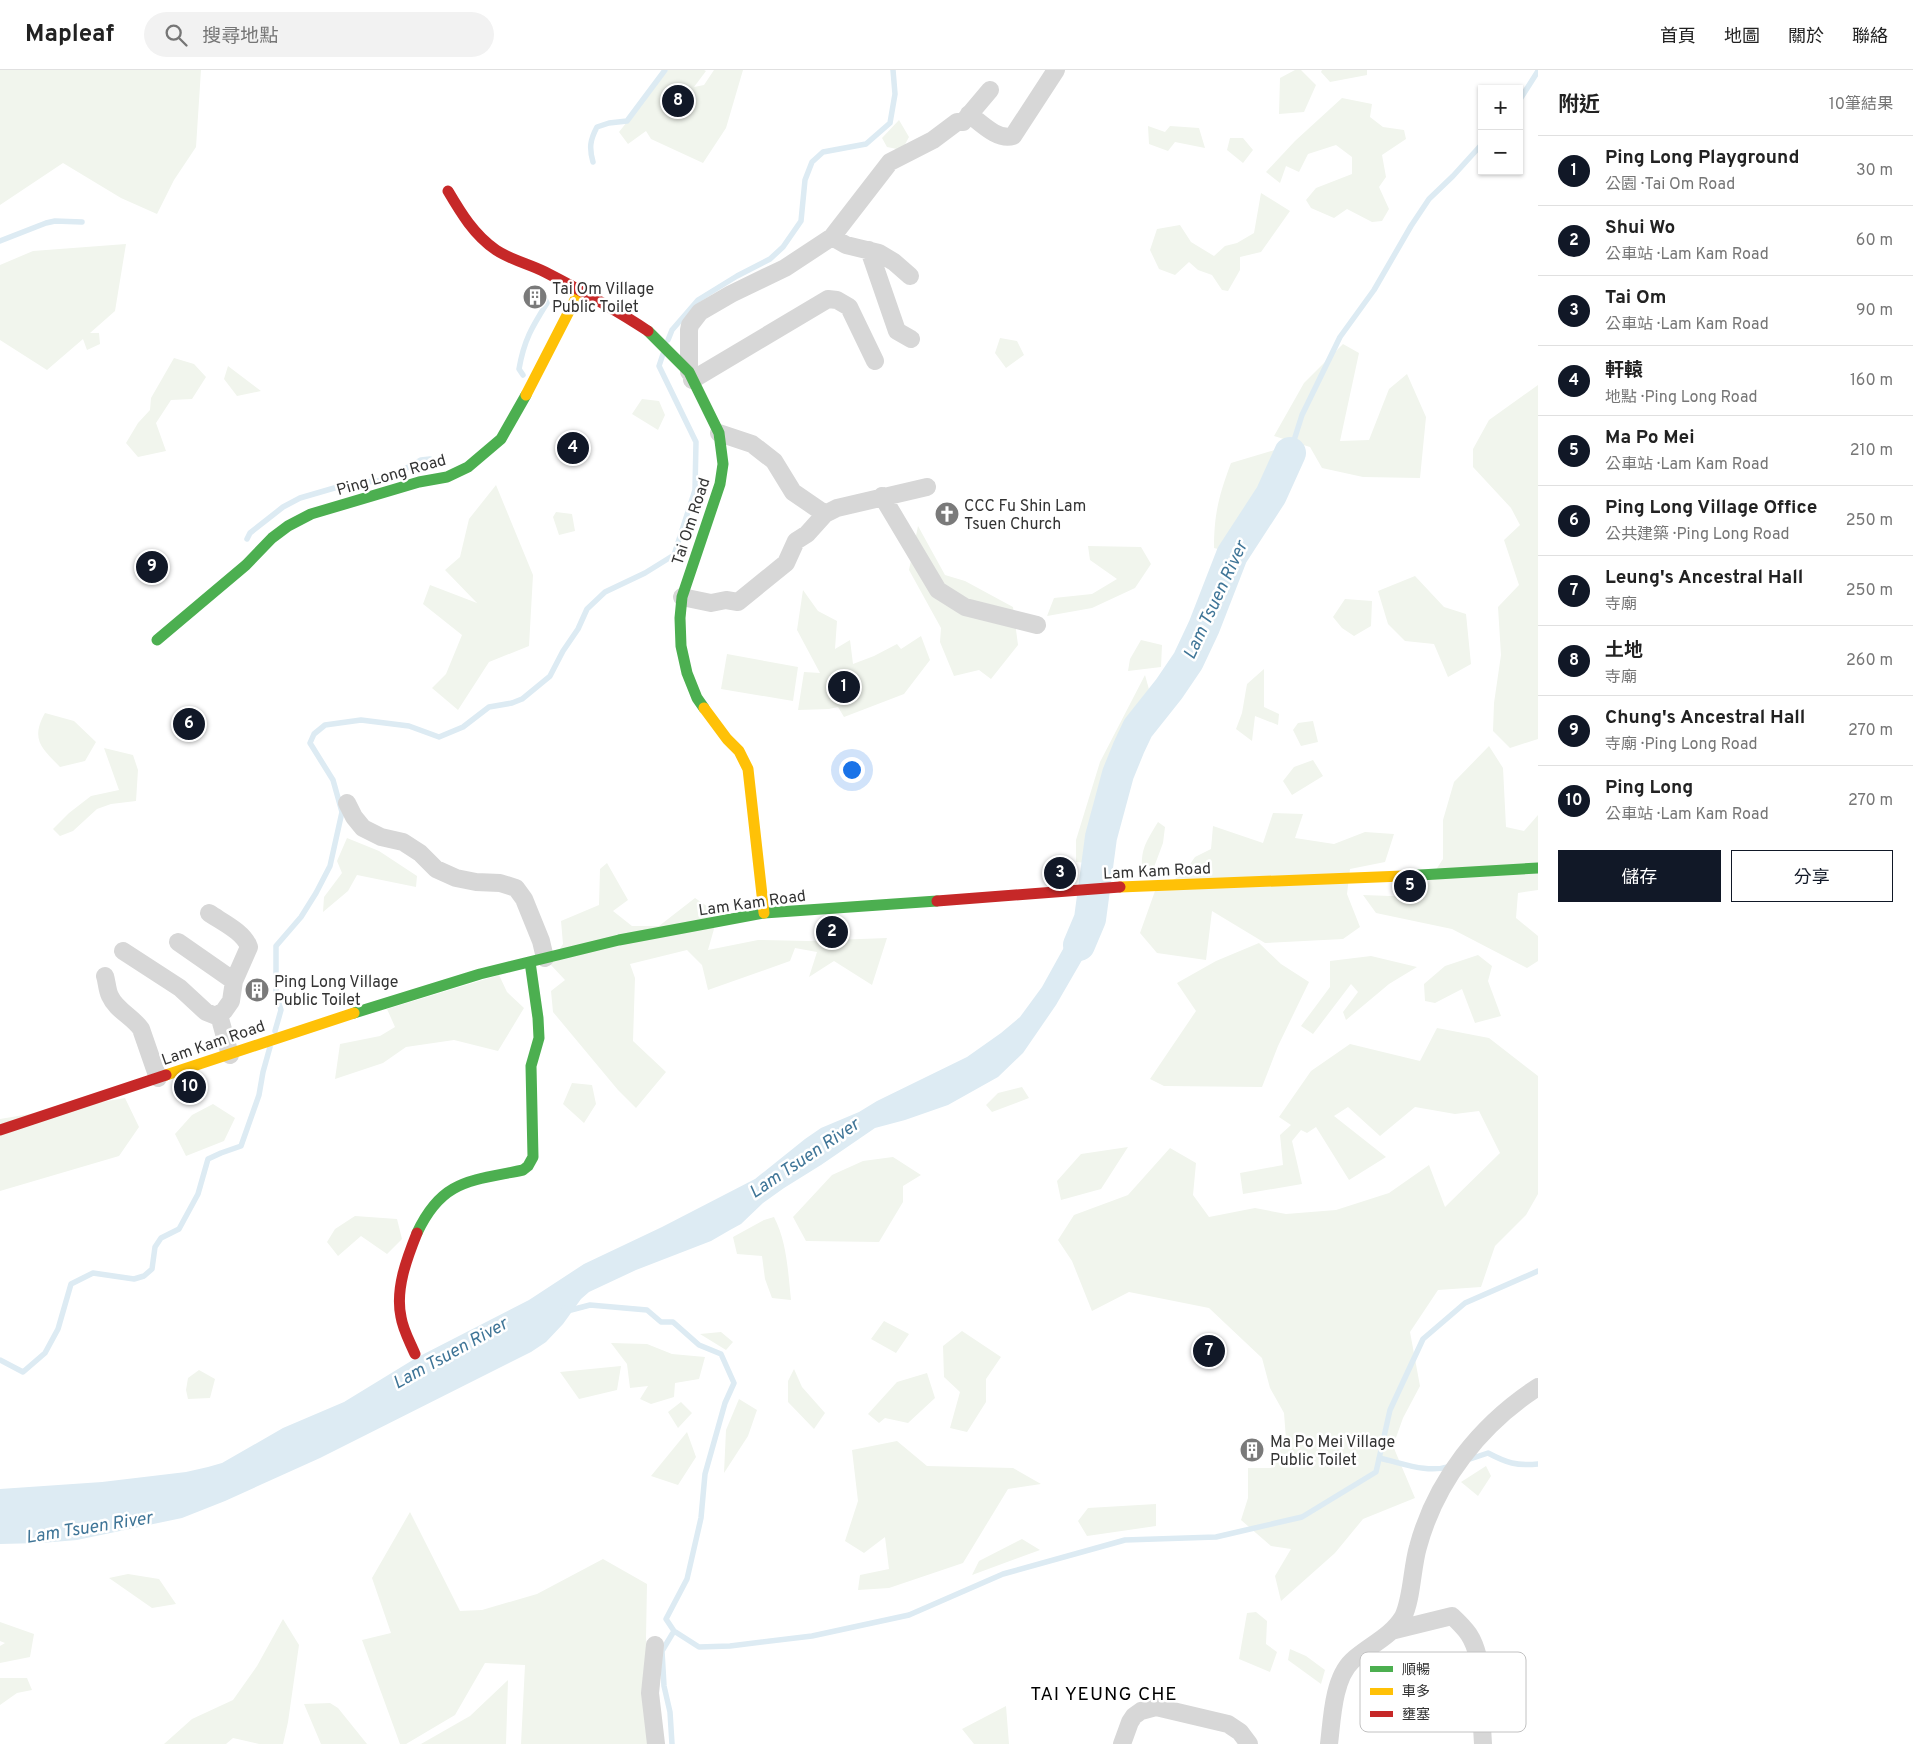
<!DOCTYPE html>
<html lang="zh-TW">
<head>
<meta charset="utf-8">
<style>
	:root { --surface:#fff; --page:#f2f2f2; --text:#222; --muted:#767676; --line:#e0e0e0; --accent:#111827 }
	body { margin:0; font-family:Overpass,"Noto Sans TC",sans-serif; background:var(--page); color:var(--text) }
	.controls { position:absolute; right:15px; top:15px; display:grid; overflow:hidden; border-radius:0px; box-shadow:0 1px 4px #0004 }
	.controls button { width:45px; height:45px; display:grid; place-items:center; padding:0; border:0; border-bottom:1px solid var(--line); background:var(--surface); color:var(--text); font:25px sans-serif }
	.you { position:absolute; left:851px; top:699px; width:18px; height:18px; margin:-12px; border:4px solid #fff; border-radius:50%; background:#1a73e8; box-shadow:0 0 0 8px #1a73e833 }
	.badge { display:grid; place-items:center; width:32px; height:32px; border-radius:50%; background:var(--accent); color:#fff; font-size:16px; font-weight:700 }
	.pin { position:absolute; translate:-50% -50%; border:2px solid #fff; box-shadow:0 1px 5px #0006 }
	.list { margin:0; padding:0; list-style:none }
	h2 { display:flex; justify-content:space-between; align-items:center; height:65px; margin:0; padding:0 20px; font-size:21px }
	h2 small { font-size:16px; font-weight:400; color:var(--muted) }
	.list li { display:grid; grid-template-columns:32px 1fr auto; gap:15px; align-items:center; box-sizing:border-box; height:70px; padding:0 20px; border-top:1px solid var(--line) }
	.list b { display:block; font-size:19px; white-space:nowrap }
	.list p { margin:0; font-size:16px; white-space:nowrap; color:var(--muted) }
	.list em { font-size:16px; font-style:normal; color:var(--muted) }
	.actions { display:flex; gap:10px; padding:15px 20px }
	.actions a { flex:1; padding:11px 0; border:1px solid var(--accent); border-radius:0px; text-align:center; font-size:18px; color:var(--accent) }
	.actions .main { background:var(--accent); color:#fff }
	.icon { flex:none; width:28px; height:28px; fill:none; stroke:currentColor; stroke-width:2; stroke-linecap:round; stroke-linejoin:round }
	.map { position:relative; flex:none; width:1538px; height:1674px; overflow:hidden }
	header { display:flex; align-items:center; gap:30px; box-sizing:border-box; height:70px; padding:0 25px; background:var(--surface); border-bottom:1px solid var(--line) }
	header strong { font-size:24px }
	nav { display:flex; gap:28px; margin-inline-start:auto; font-size:18px }
	.search { width:350px; height:45px; background:var(--page); display:flex; align-items:center; gap:12px; box-sizing:border-box; padding:0 18px; border-radius:28px; color:var(--muted); font-size:19px }
	main { display:flex }
	aside { flex:1; background:var(--surface) }
	.map>svg:first-child { display:block }
	.green { fill:#f1f5ed }
	.water { fill:#ddebf3 }
	.lines { fill:none; stroke-linecap:round; stroke-linejoin:round }
	.stream { stroke:#ddebf3; stroke-width:5.5 }
	.river { stroke:#ddebf3; stroke-width:32 }
	.street { stroke:#d7d7d7; stroke-width:18 }
	.fast { stroke:#4caf50; stroke-width:11 }
	.slow { stroke:#ffc107; stroke-width:11 }
	.jam { stroke:#c62828; stroke-width:11 }
	.labels { text-anchor:middle; stroke-width:5; stroke-linejoin:round; paint-order:stroke }
	.poi-label { font-size:16px; fill:#333; stroke:#fff; text-anchor:start }
	.street-label { font-size:16px; fill:#333; stroke:#fff }
	.water-label { font-size:18px; font-style:italic; fill:#3f7597; stroke:#fff }
	.quarter-label { font-size:19px; letter-spacing:1px; fill:#000; stroke:#fff }
	.key { fill:#fff; stroke:#c2c2c2; stroke-width:1 }
	.key-label { font-size:14px; fill:#333 }
</style>
</head>
<body>
<header>
<strong>Mapleaf</strong>
<div class="search"><svg class="icon" aria-label="search" viewBox="0 0 24 24"><circle cx="10" cy="10" r="6"/><path d="M15 15l6 6"/></svg>搜尋地點</div>
<nav><a>首頁</a><a>地圖</a><a>關於</a><a>聯絡</a></nav>
</header>
<main>
<div class="map">
<svg width="1538" height="1674" viewBox="0 0 1538 1674">
	<rect width="100%" height="100%" fill="#fff"/>
	<!-- green -->
	<path class="green" d="M0,0H201L196,77L174,110L157,144L121,128L63,93L0,135Z
		M668,0H704L706,1L694,17L704,15L714,0H743L726,58L703,93L651,69L646,61L628,74L619,62Z
		M1295,0H1301L1316,15L1304,42L1279,44L1280,8Z
		M1322,0H1367V5L1330,12L1321,2Z
		M1342,28L1372,34L1370,47L1383,57L1404,60L1406,69L1382,85L1386,107L1379,117L1389,139L1382,151L1372,152L1347,139L1334,148L1311,138L1306,130L1316,118L1352,104V87L1336,75L1308,84L1299,102L1286,96L1280,113L1266,102L1295,71Z
		M899,50L909,67L902,80L887,77L882,68Z
		M1148,56L1165,62L1170,56L1199,58L1205,78L1175,72L1168,81L1149,74Z
		M1230,68H1243L1253,80L1243,93L1227,80Z
		M1261,123L1290,141L1261,182L1240,187V200L1228,221L1222,220L1212,205L1198,200L1189,192L1175,205L1159,199L1150,180L1157,159L1180,155L1191,172L1214,186L1225,176L1237,173L1254,163Z
		M126,174L115,241L90,263H99L100,274L87,280L83,269L47,300L0,270V195L33,181Z
		M1000,268L1017,271L1024,285L1006,298L995,283Z
		M1343,274L1359,283L1340,371L1369,370L1389,319L1407,304L1426,347L1420,408L1363,407L1322,398L1310,377L1274,366L1304,313Z
		M174,288L194,294L206,307L192,329L171,330L156,353L166,381L138,387L126,373L138,353L150,340L151,328Z
		M228,296L261,321L237,326L224,309Z
		M1538,315V669L1510,678L1493,661L1494,633L1501,585L1498,537L1519,515L1504,470L1520,455L1511,438L1473,397V379L1489,350Z
		M642,329L659,331L665,345L658,360L632,344Z
		M1278,379L1262,409L1246,454L1226,481L1214,478C1214,444 1219,425 1231,393Z
		M496,415L533,505L529,576L489,592L458,640L432,618L446,604L462,565L423,534L430,515L477,533L445,500L460,487L469,449Z
		M556,442L572,444L575,461L559,465L553,447Z
		M918,456L945,505L965,511L1013,537L1018,575L991,609L979,600L954,606L940,572L941,558L909,500Z
		M1088,476L1141,477L1151,494L1135,518L1092,538L1047,546L1054,528L1092,524L1117,509L1090,490Z
		M1415,506L1444,537L1466,544L1471,594L1448,607L1434,574L1405,571L1388,554L1378,521Z
		M803,520L818,541L837,551L835,579L850,570L853,594L874,586L897,574L901,579L921,566L930,590L904,624L844,647L838,637L829,639L798,640L804,602L820,603L797,560Z
		M1345,529L1372,531L1371,556L1354,566L1342,558L1333,547Z
		M1141,570L1162,575L1161,597L1128,601L1130,589Z
		M727,584L798,597L793,631L721,619Z
		M1264,599V637L1279,644L1278,655L1255,646L1252,671L1236,659L1242,643L1247,614Z
		M1145,605L1150,623L1127,653L1124,668L1087,793L1076,792V770L1100,692Z
		M45,643L74,651L96,672L85,691L60,697C42,678 30,670 45,643Z
		M1313,651L1318,672L1301,676L1293,660L1298,653Z
		M1489,676L1503,698L1506,757L1524,761L1538,745V820L1518,823L1516,848L1538,866V891L1527,898L1452,859L1376,843L1363,825L1418,827L1443,789V750L1454,712Z
		M104,678L133,685L138,700L136,731L111,734L97,739L73,761L60,766L53,759L69,743L91,726L119,720Z
		M1313,690L1323,706L1292,725L1283,711L1294,697Z
		M1273,743L1303,744L1295,768L1334,774L1365,762L1394,764L1385,792L1350,799L1347,824L1360,857L1343,869L1265,873L1212,841L1206,890L1157,883L1140,863L1155,821L1183,804L1195,787L1211,779L1213,756L1263,773Z
		M1158,752L1165,757L1163,773L1150,808H1142C1141,779 1143,777 1158,752Z
		M347,768L379,781L417,806L416,817L357,805L348,821L323,842L324,827L342,803L337,791Z
		M607,793L628,830L613,841L632,856H659L695,828L714,841V859L708,880L758,870L808,871L887,868L872,915L834,891L809,907L817,882L795,878L790,891L708,920L702,895L687,880L630,894L635,908L633,971L666,1002L636,1038L618,1020L553,942L551,921L565,910L550,894L563,874L561,851L599,835L600,799Z
		M1259,873L1281,894L1309,912L1278,976L1262,1017L1164,1016L1150,1009L1196,941L1177,913L1216,891Z
		M1478,885L1492,896L1488,911L1501,946L1475,953L1462,919L1435,933L1425,931L1424,914L1445,896Z
		M1371,886L1417,897L1389,914L1346,950L1343,942L1358,922L1351,914L1313,964L1301,956L1330,917V891Z
		M499,905L507,922L524,938L498,981L454,970L406,977L383,993L335,1009L340,974L380,966L395,957L387,939Z
		M1437,958L1489,968L1538,1006V1124L1526,1145L1495,1176L1481,1217L1438,1220L1410,1262L1420,1316L1403,1348L1393,1376L1415,1428L1363,1449L1335,1483L1281,1531L1275,1506L1291,1479L1271,1476L1241,1450L1248,1428V1398H1271L1286,1369L1284,1343L1270,1318L1262,1288L1209,1238L1129,1222L1092,1241L1072,1191L1058,1170L1074,1145L1128,1125L1170,1078L1196,1093L1193,1125L1209,1147L1255,1138L1286,1144L1336,1140L1389,1123L1429,1095L1445,1137L1500,1083L1479,1041L1455,1044L1415,1037L1380,1066L1348,1037L1334,1046L1386,1087L1349,1110L1316,1057L1307,1063L1301,1060L1292,1071L1302,1114L1243,1124L1240,1103L1283,1095L1280,1065L1291,1055L1279,1047L1311,1001L1350,974L1420,991Z
		M572,1013L592,1015L596,1034L584,1053L563,1034Z
		M1022,1017L1029,1028L992,1042L986,1035L998,1023Z
		M125,1028L139,1057L119,1086L0,1121V1049Z
		M213,1034L235,1048L224,1071L186,1086L175,1064L192,1045Z
		M1128,1077L1101,1119L1061,1130L1057,1111L1081,1084Z
		M893,1087L921,1105L903,1116V1132L879,1172L806,1171L793,1147L832,1105L863,1091Z
		M355,1146L397,1149L402,1169L387,1184L361,1166L338,1186L327,1172L335,1159Z
		M774,1147C787,1172 788,1202 791,1230L772,1228L765,1209L762,1186L737,1184L733,1167L764,1150Z
		M884,1251L909,1264L896,1283L871,1269Z
		M962,1261L1001,1287L986,1309V1332L967,1362L950,1358L960,1322L944,1307L943,1276Z
		M721,1262L733,1272L726,1280L700,1264Z
		M611,1273L647,1274L672,1284L705,1287L699,1309L675,1313L674,1327L651,1334L640,1329L648,1316L630,1318L627,1294Z
		M621,1296L617,1320L579,1329L560,1302Z
		M794,1299L802,1317L825,1343L814,1359L788,1332V1311Z
		M199,1300L215,1309L210,1328L188,1329L186,1320L188,1308Z
		M927,1303L935,1328L908,1353L885,1348L879,1353L868,1344L897,1312Z
		M739,1329L757,1340L748,1366L724,1403L726,1360Z
		M681,1332L692,1343L678,1358L668,1342Z
		M687,1362L696,1387L678,1415L651,1406Z
		M897,1371L927,1396L1013,1398L1041,1414L1008,1419L963,1493L889,1518L858,1520L860,1505L889,1499L885,1467L864,1483L845,1471L858,1431L852,1380Z
		M1486,1396L1491,1406L1478,1426L1461,1412Z
		M1156,1434V1456L1087,1466L1078,1451L1088,1438Z
		M410,1442L460,1541L482,1540L537,1524L603,1489L647,1514L646,1568L654,1674H521L525,1595L485,1593L455,1645L406,1674H400L362,1570L391,1563L372,1508Z
		M1022,1469L1040,1480L972,1505L979,1491Z
		M128,1504L159,1509L176,1534L152,1538L109,1508Z
		M1256,1542L1267,1551L1266,1574L1277,1582L1270,1602L1239,1589L1247,1543Z
		M283,1549L299,1575L288,1652L283,1674H259L233,1668L226,1674H164L192,1649L233,1630L257,1596Z
		M0,1552L34,1564L30,1587L0,1593V1576L5,1573L0,1571Z
		M1290,1579L1306,1586L1325,1600L1321,1614L1288,1590Z
		M0,1608H27L32,1620L17,1623L0,1635Z
		M508,1610L506,1674H421L470,1646Z
		M330,1633L338,1638L367,1674H321L304,1634Z
		M1006,1636L1009,1674H974L962,1659Z"/>
	<!-- water -->
	<path class="water" d="M1092,834L1102,837V851L1089,878L1056,935L1023,983L998,1007L948,1035L905,1050L875,1058L821,1095L784,1118L763,1133L741,1154L730,1160L711,1171L636,1200L589,1222L581,1229L563,1254L546,1272L531,1282L320,1388L225,1431L182,1448L77,1470L41,1473L0,1474V1419L102,1412L186,1402L208,1397L222,1393L283,1358L344,1332L416,1288L529,1230L584,1194L662,1157L755,1109L805,1069L821,1058L859,1042L877,1031L967,987L1001,963L1020,947L1042,917L1083,843Z"/>
	<g class="lines">
		<!-- stream -->
		<path class="stream" d="M1519,31L1538,1
			M593,92C589,78 590,70 597,57L609,53L627,51L665,0
			M0,171L46,153L55,151L82,152
			M668,270L672,260L698,230L737,206L770,189L783,177L801,151L805,110L812,92L823,82L866,74L890,53L895,24L893,0
			M523,305L519,299C524,270 532,257 547,233L545,229
			M1290,383L1302,345L1340,267L1374,220L1411,156L1429,129L1453,106L1482,74
			M247,469L250,463L283,437L300,428L348,414L385,410L421,390L430,389
			M275,961L281,940L276,924V876L301,847L316,823L330,796L342,742L333,710L310,673L314,664L325,655L361,650L409,656L439,667L463,657L489,637L512,633L522,629L550,606L563,581L578,559L587,539L605,522L645,503L674,485L695,420L696,372L659,296L663,284
			M564,1238L571,1240L590,1235L647,1240L661,1252H673L699,1275L721,1284L734,1313L725,1333L705,1404L701,1448L687,1509L666,1549L674,1561L699,1577L730,1576L812,1566L909,1545L1003,1504L1125,1470L1216,1467L1302,1447L1376,1402L1390,1340L1423,1269L1465,1233L1538,1201
			M0,1290L23,1302L45,1283L58,1259L71,1214L93,1203L134,1209L144,1206L152,1199L155,1177L161,1168L179,1159L198,1124L208,1089L221,1083L241,1076L259,1025L263,1002L270,977
			M1379,1388C1403,1393 1427,1404 1451,1396
			M1467,1390L1488,1383C1507,1393 1516,1396 1538,1394
			M672,1674L670,1642L664,1616L662,1581L674,1561"/>
		<!-- river -->
		<path class="river" d="M1079,875L1090,849L1101,767L1118,704L1129,677L1138,658L1169,619L1188,591L1204,557L1232,485L1271,425L1290,383"/>
		<!-- street -->
		<path class="street" d="M969,44C981,53 998,71 1013,66L1056,0
			M832,167L846,175L879,183L894,192L910,206
			M869,180L897,261L911,269
			M689,302V260L690,255L700,242L731,224L785,198L832,167L890,92L933,70L957,52H963L990,20
			M692,310L828,229L837,230L849,237L875,291
			M719,363L752,374L774,391L793,422L825,444
			M882,426L938,520L965,537L1037,555
			M682,527L711,533L726,530L738,532L786,493L796,471L807,464L825,444L837,438L927,417
			M347,733L354,747L363,758L381,767L403,772L420,783L436,799L456,808L476,812L500,813L516,818L524,829L541,871L545,888
			M178,872L234,911
			M123,881L180,918L206,942L216,946L224,941L231,931L234,911L249,877C244,862 222,852 209,843
			M105,906C107,912 107,920 110,926C116,940 133,947 141,959L158,1008
			M219,945L230,985
			M1391,1561L1452,1546C1467,1560 1473,1567 1478,1587L1483,1674
			M655,1575L650,1623L656,1674
			M1122,1674L1130,1652L1134,1646L1141,1641L1156,1637L1228,1654L1240,1662L1249,1674
			M1329,1674C1332,1650 1333,1609 1352,1591C1368,1576 1391,1567 1403,1547C1412,1529 1412,1497 1418,1477C1436,1410 1481,1354 1538,1317"/>
		<!-- fast -->
		<path class="fast" d="M648,261L689,302L719,363L723,394L720,414L682,527L680,548L681,576L687,603L697,628L704,638
			M157,570L246,495L272,468L288,456L311,444L419,412L447,407L468,397L501,369L526,325
			M1403,806L1538,798
			M354,943L480,904L619,870L764,843L937,831
			M417,1163C442,1109 471,1111 523,1100L528,1096L533,1087L531,996L539,968L538,948L530,892"/>
		<!-- slow -->
		<path class="slow" d="M526,325L580,220
			M704,638L727,669L739,681L748,699L764,843
			M1120,817L1403,806
			M166,1005L354,943"/>
		<!-- jam -->
		<path class="jam" d="M448,121C461,143 474,165 496,180C511,190 529,194 545,202C580,220 615,239 648,261
			M937,831L1120,817
			M0,1060L166,1005
			M415,1284C410,1272 403,1260 401,1247C395,1219 407,1188 417,1163"/>
	</g>
	<!-- icons -->
	<defs>
		<symbol id="building-disc" viewBox="-11 -11 22 22"><circle r="9.5" fill="#7a7a7a" stroke="#fff"/><path d="M-4-6H4V6H1V3H-1V6H-4ZM-2.5-4.3h1.7v1.8h-1.7ZM.8-4.3h1.7v1.8H.8ZM-2.5-1h1.7V.8h-1.7ZM.8-1h1.7V.8H.8Z" fill="#fff"/></symbol>
		<symbol id="church-disc" viewBox="-11 -11 22 22"><circle r="9.5" fill="#7a7a7a" stroke="#fff"/><path d="M-1.2-6h2.4v3.5h3.3v2.4h-3.3V6h-2.4V-.1h-3.3v-2.4h3.3Z" fill="#fff"/></symbol>
	</defs>
	<g fill-rule="evenodd">
		<use href="#building-disc" x="521" y="213" width="28" height="28"/>
		<use href="#church-disc" x="933" y="430" width="28" height="28"/>
		<use href="#building-disc" x="243" y="906" width="28" height="28"/>
		<use href="#building-disc" x="1238" y="1366" width="28" height="28"/>
	</g>
	<g class="labels">
		<!-- poi labels -->
		<g class="poi-label">
			<text x="552" y="224">Tai Om Village<tspan x="552" dy="18">Public Toilet</tspan></text>
			<text x="964" y="441">CCC Fu Shin Lam<tspan x="964" dy="18">Tsuen Church</tspan></text>
			<text x="274" y="917">Ping Long Village<tspan x="274" dy="18">Public Toilet</tspan></text>
			<text x="1270" y="1377">Ma Po Mei Village<tspan x="1270" dy="18">Public Toilet</tspan></text>
		</g>
		<!-- street labels -->
		<g class="street-label">
			<text transform="translate(391 404) rotate(-16)" y="6">Ping Long Road</text>
			<text transform="translate(690 451) rotate(-72)" y="6">Tai Om Road</text>
			<text transform="translate(1157 800) rotate(-3)" y="6">Lam Kam Road</text>
			<text transform="translate(752 832) rotate(-8)" y="6">Lam Kam Road</text>
			<text transform="translate(213 972) rotate(-19)" y="6">Lam Kam Road</text>
		</g>
		<!-- water labels -->
		<g class="water-label">
			<text transform="translate(1215 530) rotate(-65)" y="6">Lam Tsuen River</text>
			<text transform="translate(804 1088) rotate(-34)" y="6">Lam Tsuen River</text>
			<text transform="translate(450 1283) rotate(-29)" y="6">Lam Tsuen River</text>
			<text transform="translate(89 1457) rotate(-9)" y="6">Lam Tsuen River</text>
		</g>
		<!-- quarter labels -->
		<g class="quarter-label">
			<text x="1104" y="1630">TAI YEUNG CHE</text>
		</g>
	</g>
	<!-- legend -->
	<rect x="1360" y="1582" width="166" height="80" rx="8" class="key"/>
	<rect x="1370" y="1596" width="23" height="6" fill="#4caf50"/>
	<rect x="1370" y="1618" width="23" height="7" fill="#ffc107"/>
	<rect x="1370" y="1641" width="23" height="6" fill="#c62828"/>
	<g class="key-label">
		<text x="1402" y="1604">順暢</text>
		<text x="1402" y="1626">車多</text>
		<text x="1402" y="1649">壅塞</text>
	</g>
</svg>
<div class="controls">
<button>+</button>
<button>−</button>
</div>
<div class="you"></div>
<div class="pin badge" style="left:844px;top:617px">1</div>
<div class="pin badge" style="left:832px;top:862px">2</div>
<div class="pin badge" style="left:1060px;top:803px">3</div>
<div class="pin badge" style="left:573px;top:378px">4</div>
<div class="pin badge" style="left:1410px;top:816px">5</div>
<div class="pin badge" style="left:189px;top:654px">6</div>
<div class="pin badge" style="left:1209px;top:1281px">7</div>
<div class="pin badge" style="left:678px;top:31px">8</div>
<div class="pin badge" style="left:152px;top:497px">9</div>
<div class="pin badge" style="left:190px;top:1017px">10</div>
</div>
<aside>
<h2>附近<small>10筆結果</small></h2>
<ul class="list">
<li><span class="badge">1</span><div><b>Ping Long Playground</b><p>公園 · Tai Om Road</p></div><em>30 m</em></li>
<li><span class="badge">2</span><div><b>Shui Wo</b><p>公車站 · Lam Kam Road</p></div><em>60 m</em></li>
<li><span class="badge">3</span><div><b>Tai Om</b><p>公車站 · Lam Kam Road</p></div><em>90 m</em></li>
<li><span class="badge">4</span><div><b>軒轅</b><p>地點 · Ping Long Road</p></div><em>160 m</em></li>
<li><span class="badge">5</span><div><b>Ma Po Mei</b><p>公車站 · Lam Kam Road</p></div><em>210 m</em></li>
<li><span class="badge">6</span><div><b>Ping Long Village Office</b><p>公共建築 · Ping Long Road</p></div><em>250 m</em></li>
<li><span class="badge">7</span><div><b>Leung's Ancestral Hall</b><p>寺廟</p></div><em>250 m</em></li>
<li><span class="badge">8</span><div><b>土地</b><p>寺廟</p></div><em>260 m</em></li>
<li><span class="badge">9</span><div><b>Chung's Ancestral Hall</b><p>寺廟 · Ping Long Road</p></div><em>270 m</em></li>
<li><span class="badge">10</span><div><b>Ping Long</b><p>公車站 · Lam Kam Road</p></div><em>270 m</em></li>
</ul>
<div class="actions"><a class="main">儲存</a><a>分享</a></div>
</aside>
</main>
</body>
</html>
